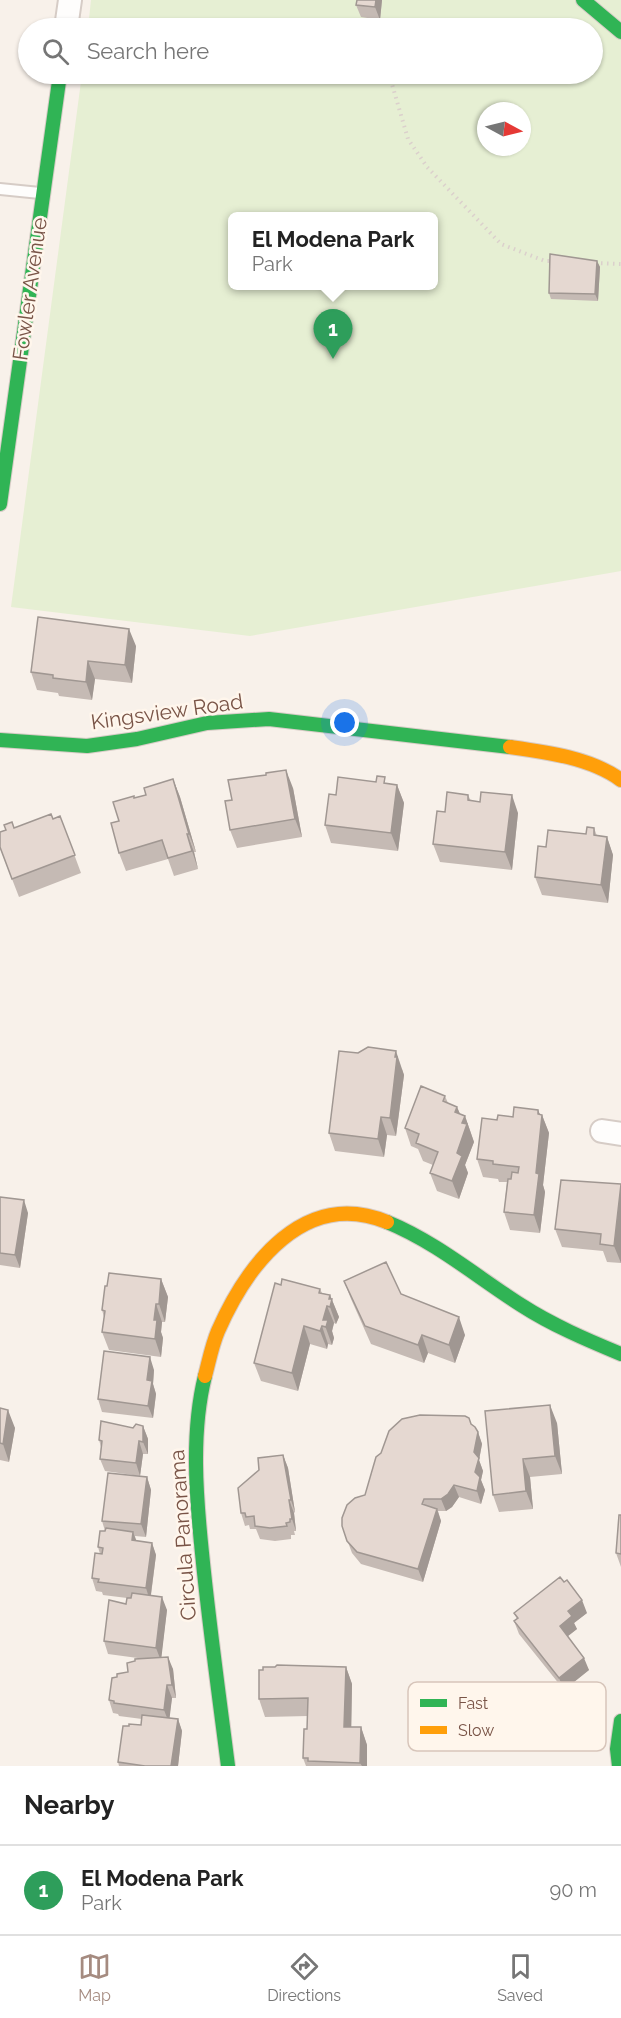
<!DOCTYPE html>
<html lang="en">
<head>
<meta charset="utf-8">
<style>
	:root { --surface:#fff; --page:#f2f2f2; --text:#222; --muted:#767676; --line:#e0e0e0; --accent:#a58b80 }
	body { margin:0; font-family:Raleway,sans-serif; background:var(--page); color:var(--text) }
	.compass { position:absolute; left:477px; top:102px; width:54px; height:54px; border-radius:50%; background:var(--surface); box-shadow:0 2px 4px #0004; rotate:97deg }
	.you { position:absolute; left:345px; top:723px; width:21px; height:21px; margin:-15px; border:4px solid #fff; border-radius:50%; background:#1a73e8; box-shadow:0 0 0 9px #1a73e833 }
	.badge { display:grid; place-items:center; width:39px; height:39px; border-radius:50%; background:var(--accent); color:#fff; font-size:20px; font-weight:700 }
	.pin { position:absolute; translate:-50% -50px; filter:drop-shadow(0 2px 3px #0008) }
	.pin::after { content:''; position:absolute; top:32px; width:21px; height:18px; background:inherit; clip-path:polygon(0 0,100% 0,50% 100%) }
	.popup { position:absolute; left:228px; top:212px; width:210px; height:78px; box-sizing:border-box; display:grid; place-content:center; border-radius:9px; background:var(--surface); filter:drop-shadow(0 2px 4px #0005); font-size:20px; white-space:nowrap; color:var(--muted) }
	.popup b { font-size:22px; color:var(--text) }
	.popup::after { content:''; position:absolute; left:50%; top:100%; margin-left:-12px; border:12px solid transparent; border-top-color:var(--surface) }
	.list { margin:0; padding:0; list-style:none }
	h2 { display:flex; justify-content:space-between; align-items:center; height:78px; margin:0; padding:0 24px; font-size:26px }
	h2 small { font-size:20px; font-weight:400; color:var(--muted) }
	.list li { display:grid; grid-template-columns:39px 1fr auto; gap:18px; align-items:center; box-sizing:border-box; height:90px; padding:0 24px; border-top:2px solid var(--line) }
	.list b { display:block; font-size:22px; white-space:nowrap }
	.list p { margin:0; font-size:20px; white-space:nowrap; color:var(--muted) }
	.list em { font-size:20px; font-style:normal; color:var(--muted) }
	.icon { flex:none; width:33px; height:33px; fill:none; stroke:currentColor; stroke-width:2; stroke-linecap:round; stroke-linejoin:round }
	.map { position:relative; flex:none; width:621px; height:1766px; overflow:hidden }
	.search { position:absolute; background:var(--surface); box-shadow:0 2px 4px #0004; left:18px; right:18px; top:18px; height:66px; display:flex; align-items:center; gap:15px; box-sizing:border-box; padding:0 21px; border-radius:33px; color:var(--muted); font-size:22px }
	.sheet { height:168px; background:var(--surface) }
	nav { display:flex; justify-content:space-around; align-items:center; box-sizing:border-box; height:84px; border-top:2px solid var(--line); background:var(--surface); font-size:16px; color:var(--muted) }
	nav a { display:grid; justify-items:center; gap:3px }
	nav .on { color:var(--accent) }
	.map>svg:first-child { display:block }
	.green { fill:#e6efd3; fill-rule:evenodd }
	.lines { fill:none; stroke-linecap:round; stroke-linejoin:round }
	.lane-casing { stroke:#d6ccc6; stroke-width:14 }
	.street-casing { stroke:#d6ccc6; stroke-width:26 }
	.fast-casing { stroke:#d7ccc6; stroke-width:16 }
	.slow-casing { stroke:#d7ccc6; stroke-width:16 }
	.path { stroke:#dbd0cc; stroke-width:4; stroke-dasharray:1.5 4.5; stroke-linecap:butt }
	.lane { stroke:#fefdfc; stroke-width:10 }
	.street { stroke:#fefdfc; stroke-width:22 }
	.fast { stroke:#30b455; stroke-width:14 }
	.slow { stroke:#ff9f0a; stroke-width:14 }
	.wall { fill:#c5bab4 }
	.shaded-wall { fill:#a09792 }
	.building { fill:#e5d8d1; stroke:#a09792; stroke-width:1.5 }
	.labels { text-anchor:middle; stroke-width:5; stroke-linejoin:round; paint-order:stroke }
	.street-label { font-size:21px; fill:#795447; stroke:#fff6ec }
	.key { fill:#fff6ec; stroke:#d7c5ba; stroke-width:1.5 }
	.key-label { font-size:16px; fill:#795447 }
</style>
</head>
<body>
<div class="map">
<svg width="621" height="1766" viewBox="0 0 621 1766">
	<rect width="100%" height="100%" fill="#f8f1ea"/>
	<!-- green -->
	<path class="green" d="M91,0H621V571L250,636L11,607L82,74H592V28H88ZM486,111H522V147H486ZM232,216H434V286H232Z"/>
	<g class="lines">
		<defs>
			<path id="lane" d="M0,189L40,193"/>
			<path id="street" d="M66,28L70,0
				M602,1131L621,1134"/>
			<path id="fast" d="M583,0L621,32
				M0,504L60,74
				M0,740L87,746L137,739L207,723L269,719L510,747
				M387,1222C436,1242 477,1277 521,1305C552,1325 587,1340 621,1354
				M205,1376C191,1432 196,1495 202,1553C209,1624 219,1695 228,1766
				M619,1766L617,1749L621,1721"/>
			<path id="slow" d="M510,747C546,752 591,758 621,780
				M205,1376C209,1361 212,1345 218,1331C247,1265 304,1188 387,1222"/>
		</defs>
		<!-- lane casing -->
		<use href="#lane" class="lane-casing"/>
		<!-- street casing -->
		<use href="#street" class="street-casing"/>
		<!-- fast casing -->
		<use href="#fast" class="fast-casing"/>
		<!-- slow casing -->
		<use href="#slow" class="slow-casing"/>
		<!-- path -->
		<path class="path" d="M389,74L408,139L427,167L501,244L545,261H554
			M595,263L621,264"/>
		<!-- lane -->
		<use href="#lane" class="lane"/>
		<!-- street -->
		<use href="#street" class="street"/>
		<!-- fast -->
		<use href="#fast" class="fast"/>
		<!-- slow -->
		<use href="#slow" class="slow"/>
	</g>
	<!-- wall -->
	<path class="wall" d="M382,0L380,20L361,17L356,5Z
		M597,261L600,267L598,301L551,299L549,293Z
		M136,646L132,683L95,679L92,700L59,696L58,693L37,690L31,672Z
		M173,779L180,797L196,852H194L198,869L174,876L168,859L126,871L119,853V821L135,798L146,795Z
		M388,784L397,785L404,803L398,851L331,843L325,825L336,795Z
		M293,788L302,837L237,848L230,830L232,800Z
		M468,795L471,801L518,813L512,870L440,862L433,844L445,812Z
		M60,816L81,873L19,897L0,848L14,828L53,819Z
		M594,828L597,836L607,837L613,855L608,903L542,895L535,877L546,847L586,834Z
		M402,1069L404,1075L396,1136L387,1135L384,1157L335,1151L329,1133Z
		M445,1096L448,1103L457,1107L460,1114L465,1116L474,1142L465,1165L468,1173L459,1199L437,1191L430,1173L433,1165L423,1161L418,1149L411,1146L405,1128Z
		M538,1110L540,1115H542L549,1133L543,1185L545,1192L540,1233L510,1230L504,1212L507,1182H499L498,1179L483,1177L477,1159L497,1120L513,1117Z
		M621,1184V1263L607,1262L603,1251L562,1247L555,1229Z
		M0,1197L28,1213L20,1268L0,1265Z
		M161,1279L168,1297L165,1322H162L161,1332L163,1338L161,1357L109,1350L102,1332L104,1317L102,1310L107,1286Z
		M344,1281L401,1294L465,1335L455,1363L428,1353L424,1363L371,1344L351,1299Z
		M281,1285L320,1289L322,1293L330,1295L339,1317L336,1324L334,1323L332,1331L334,1338L332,1345L328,1344L327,1349L310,1344L298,1391L261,1381L254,1363Z
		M154,1370L153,1384L156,1394L153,1418L102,1412L98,1399Z
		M0,1408L15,1428L9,1462L0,1460Z
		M557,1423L562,1474L530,1477L533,1509L499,1512L493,1495Z
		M471,1424L478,1432L482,1444L479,1460L483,1471L481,1480L485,1490L481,1504L459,1497L452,1507L446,1511H438L441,1521L423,1582L361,1564L352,1553L342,1526L365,1495Z
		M143,1426L148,1439V1454H143L140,1476L105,1471L100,1459L101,1447L99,1440L133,1428Z
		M283,1455L288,1468L295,1512L294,1513L296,1531H294L295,1535H291V1539L275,1541L260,1539L256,1529H250L249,1525L245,1526L241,1513Z
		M147,1477L151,1490L146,1537L135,1536L136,1541L152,1543L156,1555L151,1595L167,1610L161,1657L173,1669L176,1698H172L169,1718L178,1719L182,1731L178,1766H119L118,1762L129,1726L141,1725L142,1719L119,1716L118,1714L113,1713L109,1700L117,1677L128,1672L145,1659L108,1654L104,1641L126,1604L127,1598L103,1595L102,1592L96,1591L92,1578L100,1554L98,1547L105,1531L102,1521Z
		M621,1515V1567L616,1553Z
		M514,1613H587L574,1623L577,1629L567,1637L589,1670L564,1690L519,1634L514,1621L517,1619Z
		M346,1667L352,1684L351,1727H361L367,1745V1766H306L303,1758L307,1729L308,1716L265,1717L259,1699Z"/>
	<!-- shaded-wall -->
	<path class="shaded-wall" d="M376,0H382L380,20L375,7Z
		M597,261L600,267L598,301L595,294Z
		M129,629L136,646L132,683L125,665Z
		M88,661L95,679L92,700L86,682Z
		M286,770L293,788L302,837L295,819Z
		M173,779L180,797L196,852L189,834Z
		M397,785L404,803L398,851L391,833Z
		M512,795L518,813L512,870L505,852Z
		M187,834L194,852L198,869L192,851Z
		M607,837L613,855L608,903L601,885Z
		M396,1051L404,1075L396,1136L390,1118Z
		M457,1107L463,1121L465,1116L474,1142L465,1165L468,1173L459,1199L452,1181L457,1153L455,1112Z
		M538,1110L542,1119V1115L549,1133L543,1185L545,1192L540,1233L534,1215Z
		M381,1117L387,1135L384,1157L378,1139Z
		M621,1184V1263L614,1246Z
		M24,1200L28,1213L20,1268L15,1255Z
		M161,1279L168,1297L165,1322L159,1304Z
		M330,1295L339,1317L336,1324L330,1307Z
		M156,1304L162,1322L161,1332L163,1338L161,1357L155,1339L154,1320Z
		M327,1306L334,1323L332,1331L334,1338L332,1345L323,1320Z
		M459,1317L465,1335L455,1363L449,1345Z
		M304,1326L310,1344L298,1391L292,1373Z
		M322,1326L328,1344L327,1349L320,1331Z
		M422,1335L428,1353L424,1363L418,1345Z
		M150,1357L154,1370L153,1384L156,1394L153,1418L148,1406L147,1380Z
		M550,1405L557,1423L562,1474L555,1456Z
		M8,1410L15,1428L9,1462L3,1444Z
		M143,1426L148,1439V1454L143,1442Z
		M478,1432L482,1444L479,1460L483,1471L481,1480L485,1490L481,1504L477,1491L474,1452Z
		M139,1441L143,1454L140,1476L136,1463Z
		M283,1455L288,1468L295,1512L291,1500Z
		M523,1459L530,1477L533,1509L526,1491Z
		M147,1477L151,1490L146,1537L141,1524Z
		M454,1485L459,1497L452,1507L446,1511L441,1499Z
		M289,1500L294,1513L296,1531L292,1519Z
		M437,1509L441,1521L423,1582L418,1569Z
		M133,1532L138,1545L132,1540Z
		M152,1543L156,1555L150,1601L146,1588Z
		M162,1597L167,1610L161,1661L156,1648Z
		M582,1600L587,1613L574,1623L577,1629L564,1639L560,1626L568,1611Z
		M168,1657L173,1669L176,1698L172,1685Z
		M584,1658L589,1670L564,1690L559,1678Z
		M346,1667L352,1684L351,1745L344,1727Z
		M167,1685L172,1698L169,1723L164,1710Z
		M178,1719L182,1731L178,1766H171Z
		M361,1727L367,1745V1766H362L360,1763Z"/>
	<!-- building -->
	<path class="building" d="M357,0H376L375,7L356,5Z
		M550,254L597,261L595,294L549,293Z
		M38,617L129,629L125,665L88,661L86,682L53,678V675L31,672Z
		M286,770L295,819L230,830L225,801L232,800L228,780L266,775V773Z
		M377,776L385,777L384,783L397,785L391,833L325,825L329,794L336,795L338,777L376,782Z
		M173,779L189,834H187L192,851L168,858L162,840L119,853L111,823L119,821L113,802L134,796V798L146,795L144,788Z
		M447,792L468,795V800L480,802L481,792L512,795L505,852L433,844L437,811L445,812Z
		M51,814L53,819L60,816L75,855L12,879L0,847V832L6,830L4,825L12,822L14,828Z
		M587,827L594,828V835L607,837L601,885L535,877L538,846L546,847L548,830L586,834Z
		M368,1047L396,1051L395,1057H397L390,1118L381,1117L378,1139L329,1133L339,1051L358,1053Z
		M421,1086L445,1096L443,1101L457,1107L455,1112L465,1116L462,1123L467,1124L457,1153L462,1156L452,1181L430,1173L438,1152L416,1143L419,1134L405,1128Z
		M514,1107L538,1110V1114L542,1115L536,1173L539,1174L534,1215L504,1212L508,1179H511L512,1172L518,1173L519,1167L493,1164V1161L477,1159L482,1118L497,1120L498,1115L513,1117Z
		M561,1180L621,1184L614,1246L600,1244L601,1234L555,1229Z
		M0,1197L24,1200L15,1255L0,1253Z
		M386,1262L401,1294L459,1317L449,1345L422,1335L418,1345L365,1326L344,1281Z
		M109,1273L161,1279L159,1304H156L154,1320H157L155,1339L102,1332L105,1311L102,1310L105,1286H107Z
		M282,1279L320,1289L319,1293L330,1295L329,1299H332L330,1307L327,1306L323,1320H328L326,1327L322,1326L320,1331L304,1326L292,1373L254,1363L275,1283L281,1285Z
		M104,1351L150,1357L147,1380L152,1381L148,1406L98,1399Z
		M550,1405L555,1456L523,1459L526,1491L493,1495L485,1411Z
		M0,1408L8,1410L3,1444L0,1443Z
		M420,1415L465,1416L469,1418L471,1424L475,1427L478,1432L474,1452L479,1458L475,1472L480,1477L477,1491L454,1485L448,1494L441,1499H424L422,1504L437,1509L418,1569L357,1552L347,1541L342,1526V1518L347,1505L355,1498L365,1495L376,1457L381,1453L389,1431L402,1419Z
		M101,1421L133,1428L136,1424L143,1426V1442L139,1441L136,1463L100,1459L102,1441L99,1440Z
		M283,1455L291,1500H289L292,1519H290V1522L286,1523L287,1526L270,1528L255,1526L254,1516L246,1517L245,1513H241L238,1488L259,1470L258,1458Z
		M108,1473L147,1477L141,1524L102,1521Z
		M619,1515H621V1554L616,1553Z
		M106,1528L133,1532L132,1540L152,1543L146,1588L98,1582L99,1579L92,1578L95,1553L102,1554L103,1548L98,1547L100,1531H105Z
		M560,1577L564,1582L567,1580L582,1600L568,1611L572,1616L560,1626L584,1658L559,1678L514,1621L518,1618L514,1613Z
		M132,1593L162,1597L156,1648L104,1641L109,1600L126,1604L127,1598H131Z
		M168,1657L172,1685H167L164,1710L114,1703V1701L109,1700L112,1678L117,1677V1674L128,1672L127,1663L135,1661V1659Z
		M277,1665L346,1667L344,1727H361L360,1763L308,1761V1758H303L304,1729H307L308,1698L259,1699V1670H263V1667H275Z
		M142,1715L178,1719L171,1766H145L118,1762L123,1726H129V1724L141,1725Z"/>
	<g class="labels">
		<!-- street labels -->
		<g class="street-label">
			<text transform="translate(30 289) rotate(-82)" y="7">Fowler Avenue</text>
			<text transform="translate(167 712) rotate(-8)" y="7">Kingsview Road</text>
			<text transform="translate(183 1535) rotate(-94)" y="7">Circula Panorama</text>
		</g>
	</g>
	<!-- legend -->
	<rect x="408" y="1682" width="198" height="69" rx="9" class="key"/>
	<rect x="420" y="1699" width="27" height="8" fill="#30b455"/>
	<rect x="420" y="1726" width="27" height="8" fill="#ff9f0a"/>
	<g class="key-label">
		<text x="458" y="1709">Fast</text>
		<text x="458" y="1736">Slow</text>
	</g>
</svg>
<svg class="compass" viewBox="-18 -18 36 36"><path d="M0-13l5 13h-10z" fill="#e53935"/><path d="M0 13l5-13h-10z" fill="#767676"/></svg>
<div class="you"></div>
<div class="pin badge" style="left:333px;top:359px;background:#2e9e5b">1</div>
<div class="popup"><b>El Modena Park</b>Park</div>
<div class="search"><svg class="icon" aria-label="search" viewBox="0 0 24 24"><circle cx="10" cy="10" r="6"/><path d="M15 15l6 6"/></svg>Search here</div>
</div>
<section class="sheet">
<h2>Nearby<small></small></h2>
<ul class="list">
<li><span class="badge" style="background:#2e9e5b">1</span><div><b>El Modena Park</b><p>Park</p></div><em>90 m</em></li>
</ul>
</section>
<nav>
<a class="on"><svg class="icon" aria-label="map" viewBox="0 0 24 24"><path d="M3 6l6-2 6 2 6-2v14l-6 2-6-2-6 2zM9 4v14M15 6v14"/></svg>Map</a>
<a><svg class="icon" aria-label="directions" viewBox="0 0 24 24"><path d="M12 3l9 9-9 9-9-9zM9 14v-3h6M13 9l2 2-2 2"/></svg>Directions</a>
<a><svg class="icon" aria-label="saved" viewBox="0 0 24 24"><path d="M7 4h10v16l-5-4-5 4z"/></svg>Saved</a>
</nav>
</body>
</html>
